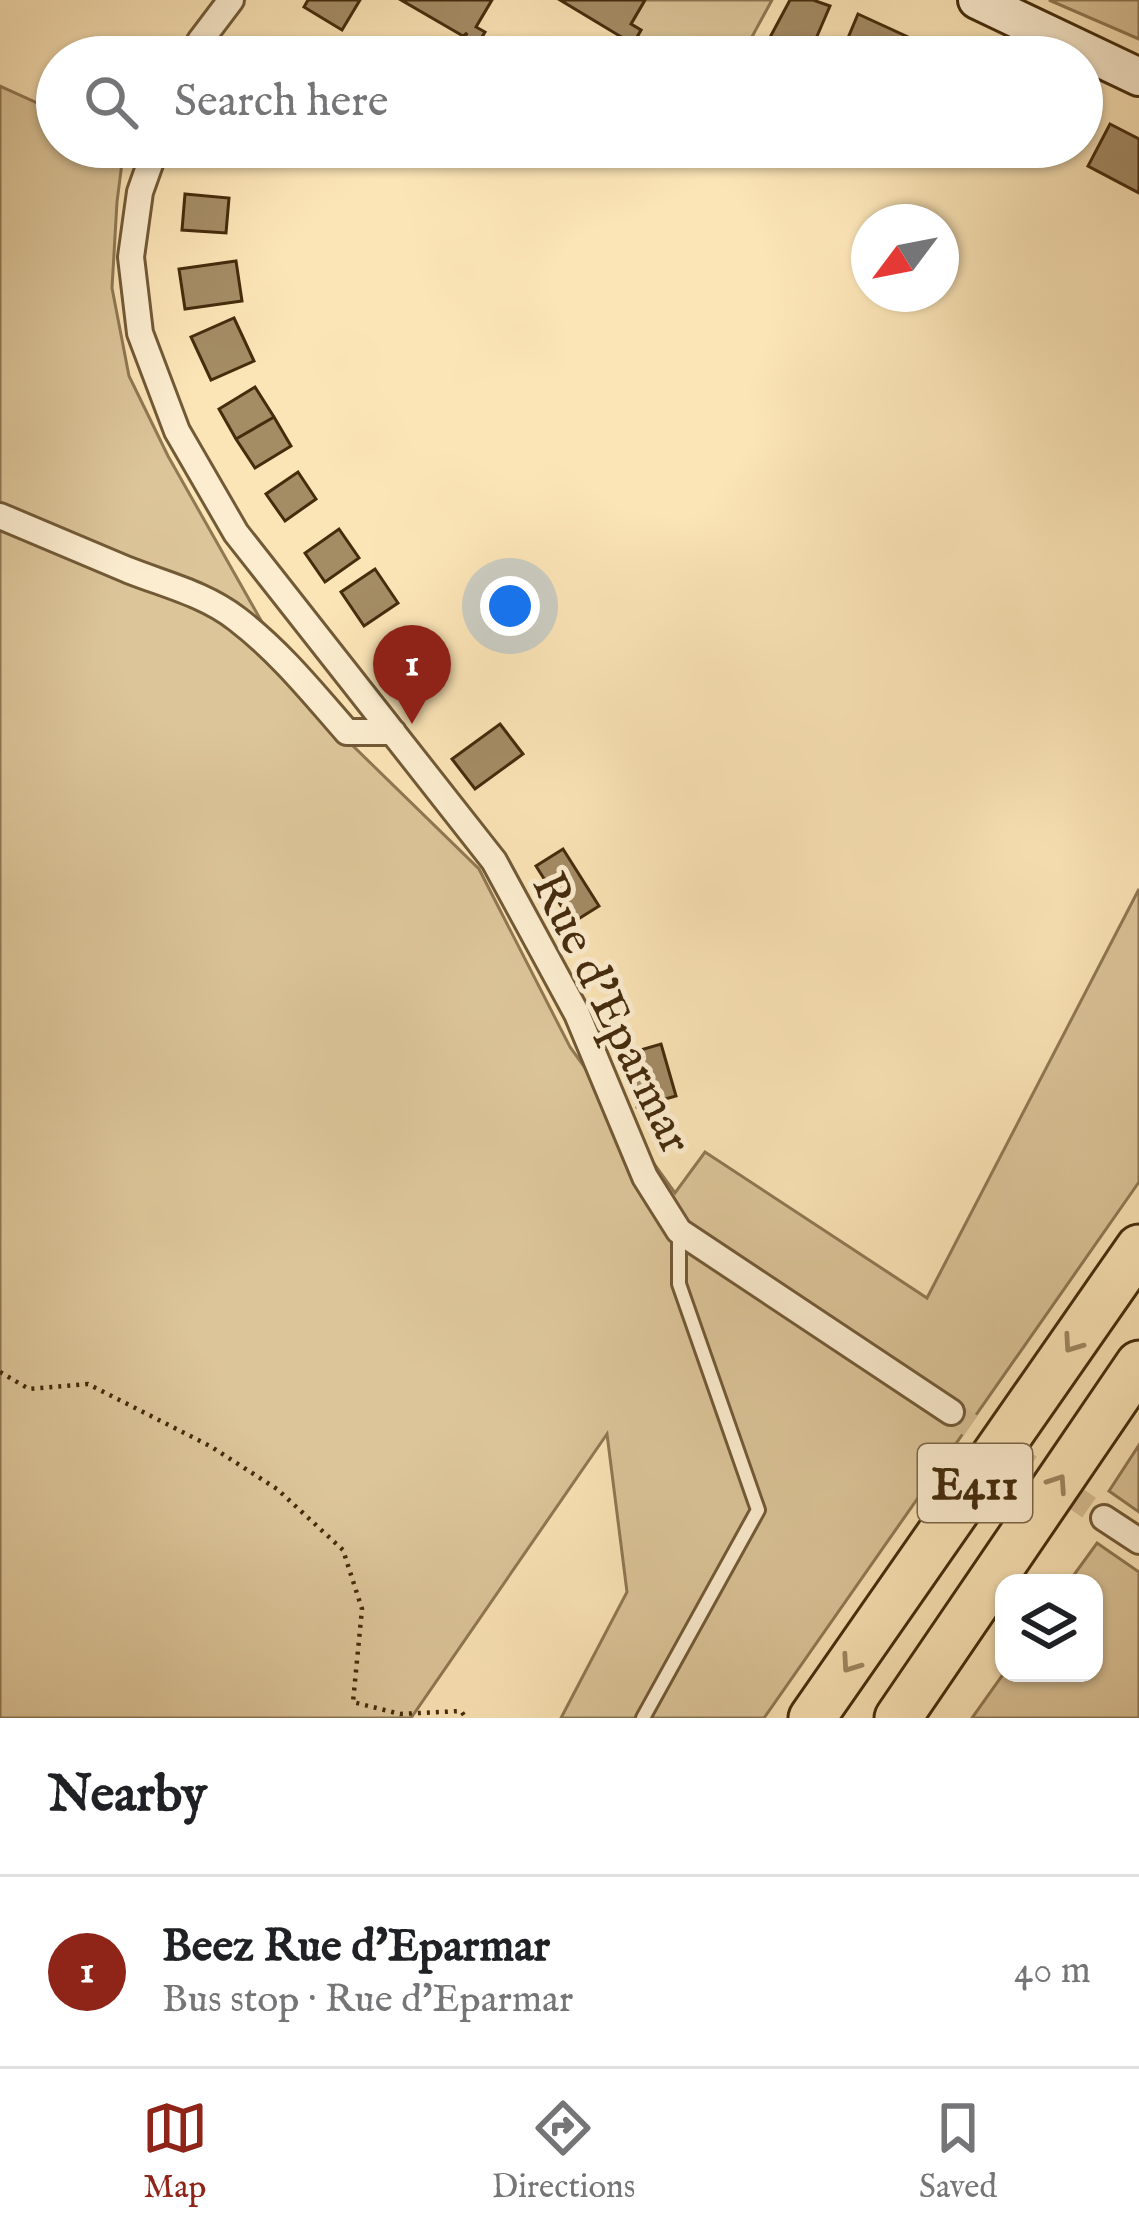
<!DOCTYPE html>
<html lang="en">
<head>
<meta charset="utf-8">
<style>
	:root { --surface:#fff; --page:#f2f2f2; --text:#202124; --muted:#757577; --line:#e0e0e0; --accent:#8f2418 }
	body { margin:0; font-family:"IM FELL English",serif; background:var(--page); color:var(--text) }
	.controls { position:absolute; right:36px; bottom:36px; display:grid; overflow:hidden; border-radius:24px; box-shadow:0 3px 9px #0004 }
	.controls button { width:108px; height:108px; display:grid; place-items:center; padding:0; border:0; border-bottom:3px solid var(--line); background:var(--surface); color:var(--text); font:60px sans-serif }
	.compass { position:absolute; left:851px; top:204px; width:108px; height:108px; border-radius:50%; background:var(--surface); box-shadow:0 3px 9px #0004; rotate:238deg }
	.you { position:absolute; left:510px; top:606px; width:42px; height:42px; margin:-30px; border:9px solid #fff; border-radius:50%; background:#1a73e8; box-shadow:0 0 0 18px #1a73e833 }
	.badge { display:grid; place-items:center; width:78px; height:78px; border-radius:50%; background:var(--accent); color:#fff; font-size:39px; font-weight:700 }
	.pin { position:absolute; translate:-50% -99px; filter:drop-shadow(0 3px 6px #0008) }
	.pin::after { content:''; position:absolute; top:63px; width:42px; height:36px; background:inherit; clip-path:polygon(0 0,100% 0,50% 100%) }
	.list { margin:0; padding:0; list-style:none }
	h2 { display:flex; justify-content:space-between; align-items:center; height:156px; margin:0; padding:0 48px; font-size:51px }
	h2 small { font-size:39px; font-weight:400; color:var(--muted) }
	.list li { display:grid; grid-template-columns:78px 1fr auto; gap:36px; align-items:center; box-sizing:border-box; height:192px; padding:0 48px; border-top:3px solid var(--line) }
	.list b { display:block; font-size:45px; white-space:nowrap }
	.list p { margin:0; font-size:39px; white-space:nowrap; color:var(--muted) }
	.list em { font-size:39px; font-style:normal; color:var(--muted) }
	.icon { flex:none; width:66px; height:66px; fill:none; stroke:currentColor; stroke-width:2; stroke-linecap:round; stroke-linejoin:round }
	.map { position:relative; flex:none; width:1139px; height:1718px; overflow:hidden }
	.search { position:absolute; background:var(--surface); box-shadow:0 3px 9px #0004; left:36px; right:36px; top:36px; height:132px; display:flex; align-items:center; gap:30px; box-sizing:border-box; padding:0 42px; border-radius:66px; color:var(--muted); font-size:45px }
	.sheet { height:348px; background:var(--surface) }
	nav { display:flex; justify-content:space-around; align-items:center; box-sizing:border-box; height:168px; border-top:3px solid var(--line); background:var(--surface); font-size:33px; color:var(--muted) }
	nav a { display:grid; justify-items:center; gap:6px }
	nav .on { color:var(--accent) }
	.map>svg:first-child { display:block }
	.green { fill:#dcc599; stroke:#907853; stroke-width:3 }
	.building { fill:#a48c65; stroke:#452c0d; stroke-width:3 }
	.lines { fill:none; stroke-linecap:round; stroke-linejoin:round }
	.minor-tunnel { stroke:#d7bf94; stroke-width:24; stroke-dasharray:24 12; stroke-linecap:butt }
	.service-casing { stroke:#725a37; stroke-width:18 }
	.minor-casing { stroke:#725a37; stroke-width:30 }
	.secondary-casing { stroke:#452c0d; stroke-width:42 }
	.motorway-casing { stroke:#452c0d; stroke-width:51 }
	.path { stroke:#452c0d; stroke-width:4.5; stroke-dasharray:3 6; stroke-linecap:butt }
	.service { stroke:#fcedd0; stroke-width:12 }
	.minor { stroke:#fcedd0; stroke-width:24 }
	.secondary { stroke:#fcedd0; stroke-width:36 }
	.motorway { stroke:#fbe4b6; stroke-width:45 }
	.oneway { stroke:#a08862 }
	.labels { text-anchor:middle; stroke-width:10; stroke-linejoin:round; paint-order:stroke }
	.shield { fill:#fcedd0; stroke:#7c6648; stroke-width:3 }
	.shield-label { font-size:45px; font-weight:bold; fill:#452c0d }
	.street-label { font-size:48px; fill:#452c0d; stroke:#fcedd0 }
</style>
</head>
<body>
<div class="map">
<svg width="1139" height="1718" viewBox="0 0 1139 1718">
	<rect width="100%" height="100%" fill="#fbe4b6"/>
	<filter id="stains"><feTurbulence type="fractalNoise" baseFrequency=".00167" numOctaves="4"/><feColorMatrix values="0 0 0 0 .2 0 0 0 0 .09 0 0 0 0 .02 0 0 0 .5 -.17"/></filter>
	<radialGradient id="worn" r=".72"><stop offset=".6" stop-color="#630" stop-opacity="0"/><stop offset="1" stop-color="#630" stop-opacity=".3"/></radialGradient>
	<!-- green -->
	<path class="green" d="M645,0H772L741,57H655L633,44L641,30L631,24Z
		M1049,0H1139V39Z
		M0,86L57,112V147H124L117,202L112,288L129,376L168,456L306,700L479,869L570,1047L675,1193L705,1152L927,1298L1139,889V1182L764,1718H561L627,1592L607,1434L411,1718H0Z
		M1139,1445V1512L1109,1491Z
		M1097,1543L1139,1572V1718H972L1004,1673H1094V1583H1068Z"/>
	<!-- building -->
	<path class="building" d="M308,0H360L342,30L304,7Z
		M401,0H492L476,27L485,32L470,57H456L450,52L455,44L461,46L467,33L463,36Z
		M560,0H645L631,24L641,30L633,44Z
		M790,0H813L830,6L808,57L768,41Z
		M858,14L908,37L899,57H840Z
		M1110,124L1139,139V193L1088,166Z
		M1032,147H1066L1059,161Z
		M185,194L229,198L226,233L182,230Z
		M236,261L242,301L185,309L179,269Z
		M234,318L254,361L211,380L191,337Z
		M255,387L274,417L236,439L219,409Z
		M274,417L291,446L255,468L236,439Z
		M298,472L316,499L285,521L266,494Z
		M339,529L359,558L325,582L305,553Z
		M375,569L398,603L364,626L341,592Z
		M500,724L523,754L475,789L452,759Z
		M563,849L599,906L572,923L536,866Z
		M661,1044L676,1096L637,1107L623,1055Z"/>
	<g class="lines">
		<!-- minor-tunnel -->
		<path class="minor-tunnel" d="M951,1412L1104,1518"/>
		<defs>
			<path id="service" d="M643,1718L758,1510L679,1284V1232"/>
			<path id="minor" d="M193,57L200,41L231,0
				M156,147L140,192L131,257L140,333L177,431L236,533L494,861L577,1014L645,1177L679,1231L951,1412
				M0,516C43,534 85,552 128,570C166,585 205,594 237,619C280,652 312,692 347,732H393
				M1104,1518L1139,1541"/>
			<path id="secondary" d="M977,0L1139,77"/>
			<path id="motorway" d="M812,1718L1139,1248
				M898,1718L1139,1364"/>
		</defs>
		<!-- service casing -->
		<use href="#service" class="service-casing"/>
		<!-- minor casing -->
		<use href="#minor" class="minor-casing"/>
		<!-- secondary casing -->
		<use href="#secondary" class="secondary-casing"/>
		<!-- motorway casing -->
		<use href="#motorway" class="motorway-casing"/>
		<!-- path -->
		<path class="path" d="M0,1372L29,1389L88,1384L210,1446L277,1489L343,1550L362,1609L353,1702L400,1714L461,1711L466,1718"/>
		<!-- service -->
		<use href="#service" class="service"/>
		<!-- minor -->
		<use href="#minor" class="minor"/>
		<!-- secondary -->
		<use href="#secondary" class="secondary"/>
		<!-- motorway -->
		<use href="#motorway" class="motorway"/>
	</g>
	<!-- one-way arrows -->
	<defs><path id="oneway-chevron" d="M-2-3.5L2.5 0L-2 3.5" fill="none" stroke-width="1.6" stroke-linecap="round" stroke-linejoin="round" transform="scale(3)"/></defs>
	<g class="oneway">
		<use href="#oneway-chevron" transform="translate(1072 1344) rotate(125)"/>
		<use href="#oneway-chevron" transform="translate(1058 1483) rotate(-56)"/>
		<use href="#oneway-chevron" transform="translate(850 1664) rotate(125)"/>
	</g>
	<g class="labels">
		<!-- shield labels -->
		<rect class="shield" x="918" y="1444" width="114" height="78" rx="9"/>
		<g class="shield-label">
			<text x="975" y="1499">E411</text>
		</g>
		<!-- street labels -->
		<g class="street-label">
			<text transform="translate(614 1012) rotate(64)" y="17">Rue d'Eparmar</text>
		</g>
	</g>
	<rect width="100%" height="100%" filter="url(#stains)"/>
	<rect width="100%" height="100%" fill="url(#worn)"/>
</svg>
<div class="controls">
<button><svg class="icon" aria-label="layers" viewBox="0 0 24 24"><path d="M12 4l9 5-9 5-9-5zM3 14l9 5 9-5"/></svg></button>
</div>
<svg class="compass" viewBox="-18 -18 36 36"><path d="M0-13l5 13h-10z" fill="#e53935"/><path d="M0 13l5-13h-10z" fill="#757577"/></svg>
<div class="you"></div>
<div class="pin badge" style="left:412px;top:724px">1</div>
<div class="search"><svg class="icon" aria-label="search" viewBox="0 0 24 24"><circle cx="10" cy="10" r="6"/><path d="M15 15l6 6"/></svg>Search here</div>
</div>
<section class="sheet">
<h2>Nearby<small></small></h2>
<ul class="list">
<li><span class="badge">1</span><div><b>Beez Rue d'Eparmar</b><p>Bus stop · Rue d'Eparmar</p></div><em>40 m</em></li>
</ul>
</section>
<nav>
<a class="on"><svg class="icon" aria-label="map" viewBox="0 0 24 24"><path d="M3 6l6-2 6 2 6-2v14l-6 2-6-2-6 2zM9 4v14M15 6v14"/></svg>Map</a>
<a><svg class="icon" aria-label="directions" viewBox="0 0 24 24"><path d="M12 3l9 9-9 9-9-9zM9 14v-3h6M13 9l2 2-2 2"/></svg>Directions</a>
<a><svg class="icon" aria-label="saved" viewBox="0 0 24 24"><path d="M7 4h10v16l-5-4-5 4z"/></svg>Saved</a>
</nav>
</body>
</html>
